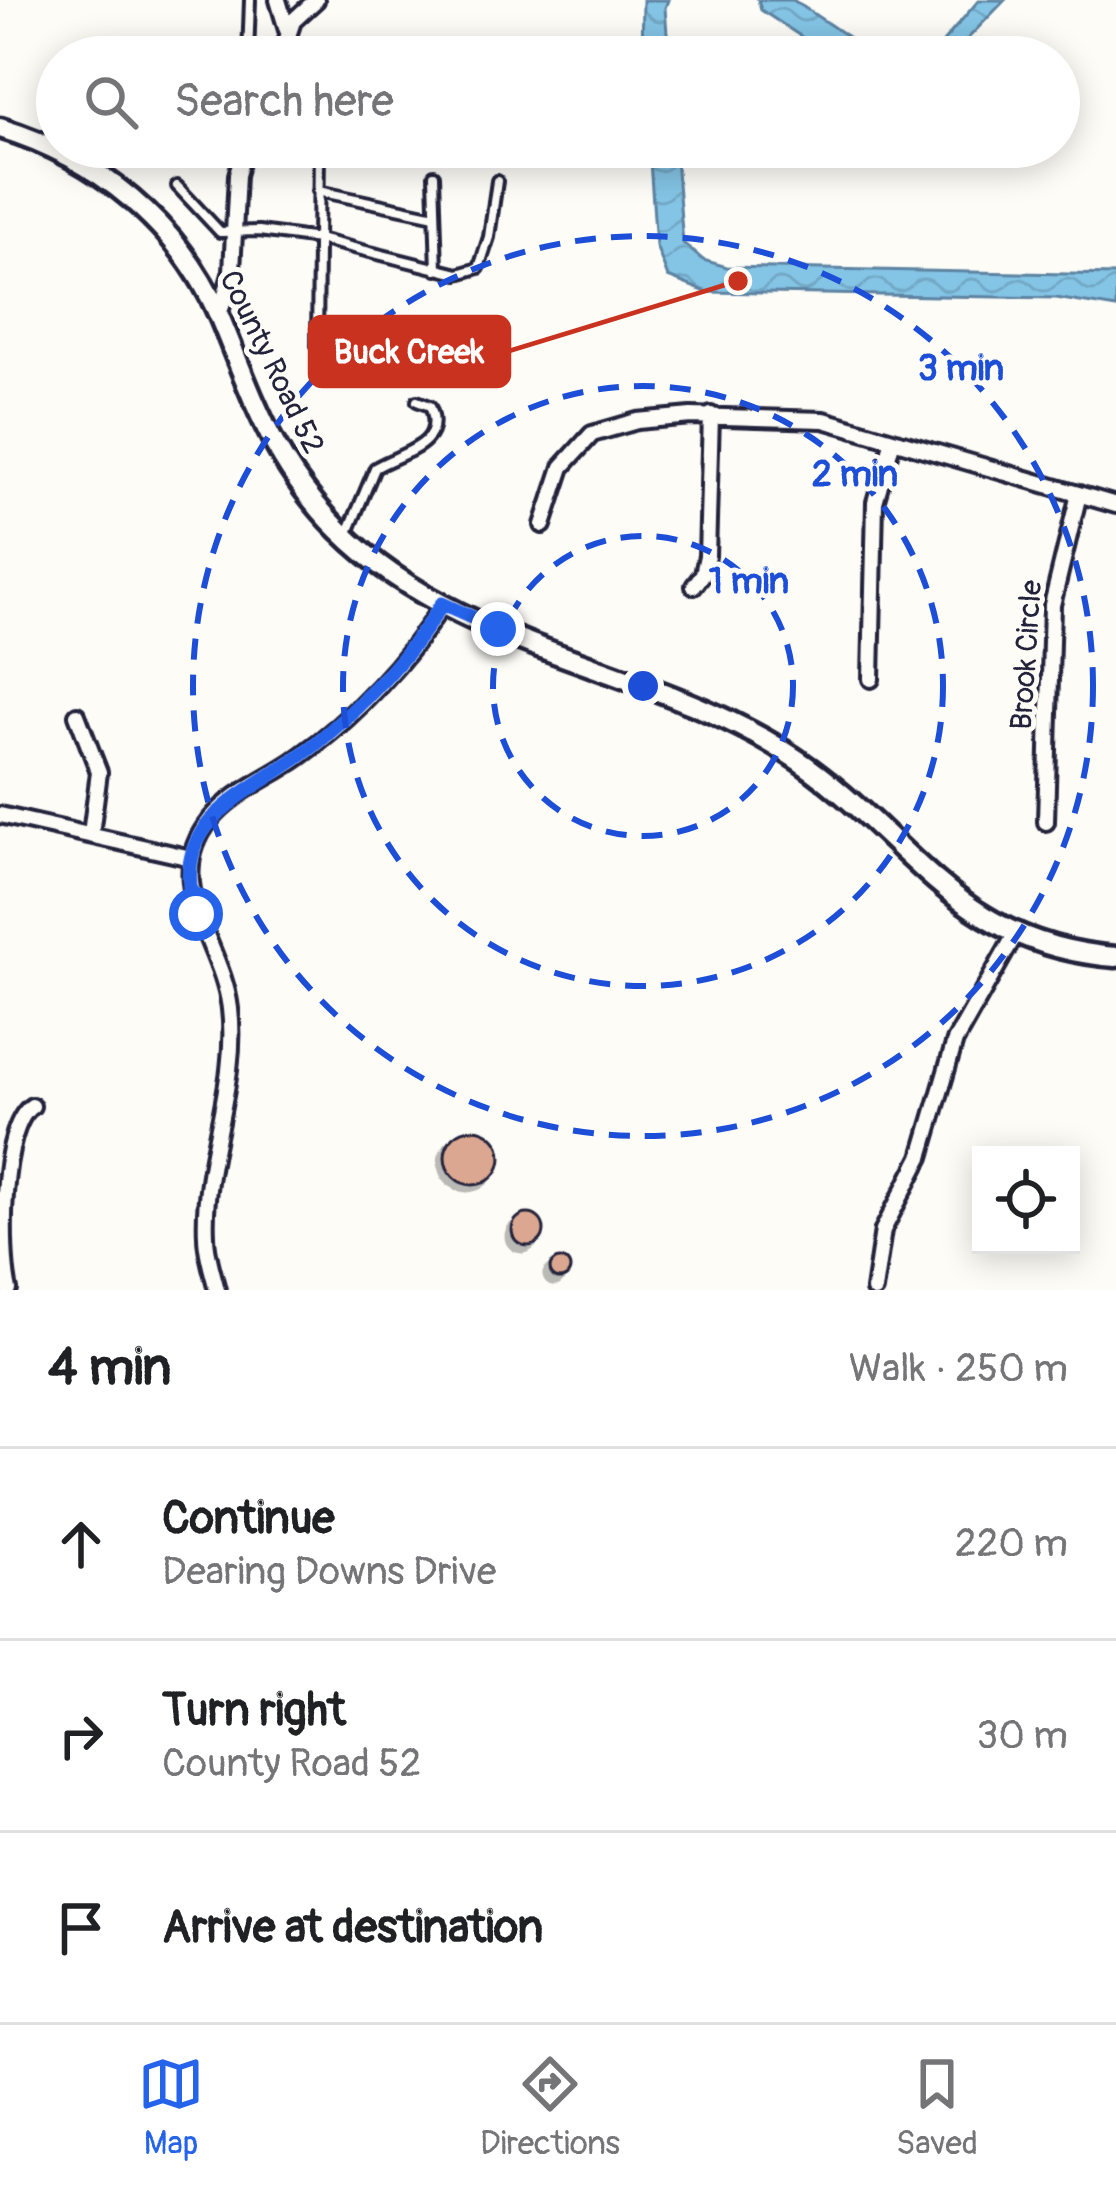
<!DOCTYPE html>
<html lang="en">
<head>
<meta charset="utf-8">
<style>
	:root { --surface:#fff; --page:#f6f6f6; --text:#202124; --muted:#757577; --line:#e0e0e0; --accent:#2563eb }
	body { margin:0; font-family:Pangolin,sans-serif; background:var(--page); color:var(--text) }
	.controls { position:absolute; right:36px; bottom:36px; display:grid; overflow:hidden; border-radius:0px; box-shadow:0 6px 30px #0003 }
	.controls button { width:108px; height:108px; display:grid; place-items:center; padding:0; border:0; border-bottom:3px solid var(--line); background:var(--surface); color:var(--text); font:60px sans-serif }
	.stop { position:absolute; width:36px; height:36px; margin:-27px; border:9px solid #2563eb; border-radius:50%; background:#fff }
	.stop.end { background:#2563eb; border-color:#fff; box-shadow:0 3px 12px #0008 }
	.list { margin:0; padding:0; list-style:none }
	h2 { display:flex; justify-content:space-between; align-items:center; height:156px; margin:0; padding:0 48px; font-size:51px }
	h2 small { font-size:39px; font-weight:400; color:var(--muted) }
	.list li { display:grid; grid-template-columns:78px 1fr auto; gap:36px; align-items:center; box-sizing:border-box; height:192px; padding:0 48px; border-top:3px solid var(--line) }
	.list b { display:block; font-size:45px; white-space:nowrap }
	.list p { margin:0; font-size:39px; white-space:nowrap; color:var(--muted) }
	.list em { font-size:39px; font-style:normal; color:var(--muted) }
	.icon { flex:none; width:66px; height:66px; fill:none; stroke:currentColor; stroke-width:2; stroke-linecap:round; stroke-linejoin:round }
	.map { position:relative; flex:none; width:1116px; height:1290px; overflow:hidden }
	.search { position:absolute; background:var(--surface); box-shadow:0 6px 30px #0003; left:36px; right:36px; top:36px; height:132px; display:flex; align-items:center; gap:30px; box-sizing:border-box; padding:0 42px; border-radius:66px; color:var(--muted); font-size:45px }
	.sheet { height:732px; background:var(--surface) }
	nav { display:flex; justify-content:space-around; align-items:center; box-sizing:border-box; height:168px; border-top:3px solid var(--line); background:var(--surface); font-size:33px; color:var(--muted) }
	nav a { display:grid; justify-items:center; gap:6px }
	nav .on { color:var(--accent) }
	.map>svg:first-child { display:block }
	.water { fill:url(#water-waves); stroke:#5d83a1; stroke-width:3 }
	.building { fill:#dca790; stroke:#22223b; stroke-width:3; filter:url(#shadow) }
	.lines { fill:none; stroke-linecap:round; stroke-linejoin:round }
	.service-casing { stroke:#22223b; stroke-width:16 }
	.minor-casing { stroke:#22223b; stroke-width:22 }
	.tertiary-casing { stroke:#22223b; stroke-width:27 }
	.service { stroke:#fdfcf7; stroke-width:8 }
	.minor { stroke:#fdfcf7; stroke-width:14 }
	.tertiary { stroke:#fdfcf7; stroke-width:18 }
	.route { stroke:#2563eb; stroke-width:15 }
	.ring { fill:none; stroke:#1d4ed8; stroke-width:6; stroke-dasharray:21 15 }
	.labels { text-anchor:middle; stroke-width:10; stroke-linejoin:round; paint-order:stroke }
	.street-label { font-size:30px; fill:#22223b; stroke:#fdfcf7 }
	.centre { fill:#1d4ed8; stroke:#fdfcf7; stroke-width:6 }
	.ring-label { font-size:36px; text-anchor:middle; font-weight:bold; fill:#1d4ed8; stroke:#fdfcf7; stroke-width:10; stroke-linejoin:round; paint-order:stroke }
	.leader { fill:none; stroke:#c8321e; stroke-width:4.5 }
	.callout-dot { fill:#c8321e; stroke:#fdfcf7; stroke-width:4.5 }
	.callout { fill:#c8321e; stroke:#c8321e; stroke-width:4.5 }
	.callout-label { font-size:33px; text-anchor:middle; font-weight:bold; fill:#fff }
</style>
</head>
<body>
<div class="map">
<svg width="1116" height="1290" viewBox="0 0 1116 1290">
	<defs>
		<pattern id="water-waves" width="16" height="10" patternUnits="userSpaceOnUse" patternTransform="scale(3)"><rect width="16" height="10" fill="#84c4e5"/><path d="M0 5q4-4 8 0t8 0" fill="none" stroke="#72a8c5"/></pattern>
		<filter id="shadow"><feDropShadow dx="-6" dy="6" stdDeviation="0" flood-color="#0004"/></filter>
	</defs>
	<rect width="100%" height="100%" fill="#fdfcf7"/>
	<filter id="ink" filterUnits="userSpaceOnUse"><feTurbulence type="fractalNoise" baseFrequency=".00833" numOctaves="2"/><feDisplacementMap in="SourceGraphic" scale="24" xChannelSelector="R" yChannelSelector="G"/><feConvolveMatrix kernelMatrix="1 2 1 2 8 2 1 2 1" color-interpolation-filters="sRGB"/></filter>
	<g filter="url(#ink)">
		<!-- water -->
		<path class="water" d="M643,0H668L665,8L669,57H642Z
			M758,0H793L878,57H832L761,10Z
			M979,0H1005L950,57H930Z
			M649,147H675L683,243L703,260L727,267L1116,275V308L1056,298L706,292L668,277L656,246Z"/>
		<!-- building -->
		<path class="building" d="M445 1157a28 28 0 1 1 56 0a28 28 0 1 1-56 0Z
			M512 1230a16 16 0 1 1 32 0a16 16 0 1 1-32 0Z
			M550 1269a10 10 0 1 1 20 0a10 10 0 1 1-20 0Z"/>
		<g class="lines">
			<defs>
				<path id="service" d="M248,57L250,0
					M211,147L240,161
					M434,175L437,270
					M177,186L220,232L259,231L318,239L458,274L479,268L489,237L497,181
					M318,191L435,216
					M317,346L319,147
					M347,535L375,468C401,452 447,447 430,406L417,401"/>
				<path id="minor" d="M278,0L287,30
					M281,57L293,21L316,0
					M219,316L232,271L237,175L245,147
					M543,525L562,467L592,434L637,421L691,416L824,420L1116,505
					M694,586L703,574L707,556L711,415
					M871,679L875,502L893,440
					M77,715L99,772L91,834
					M0,815L191,858
					M1046,822L1052,605L1079,494
					M9,1290C0,1253 0,1127 32,1106
					M217,1290C213,1273 206,1254 206,1236C202,1160 239,1085 230,1009C223,944 159,883 210,820C233,791 270,778 299,757C354,718 407,661 443,604
					M874,1290L883,1230L921,1157L955,1041L1016,933"/>
				<path id="tertiary" d="M0,128C96,157 180,224 220,318C254,400 273,464 339,530C460,651 644,663 784,751C909,829 947,944 1116,957"/>
			</defs>
			<!-- service casing -->
			<use href="#service" class="service-casing"/>
			<!-- minor casing -->
			<use href="#minor" class="minor-casing"/>
			<!-- tertiary casing -->
			<use href="#tertiary" class="tertiary-casing"/>
			<!-- service -->
			<use href="#service" class="service"/>
			<!-- minor -->
			<use href="#minor" class="minor"/>
			<!-- tertiary -->
			<use href="#tertiary" class="tertiary"/>
		</g>
	</g>
	<g class="lines" filter="url(#ink)">
		<!-- route -->
		<path class="route" d="M196,914C163,814 259,792 318,742C364,703 410,655 442,604L498,629"/>
	</g>
	<!-- distance rings -->
	<g class="ring">
		<circle cx="643" cy="686" r="150"/>
		<circle cx="643" cy="686" r="300"/>
		<circle cx="643" cy="686" r="450"/>
	</g>
	<g class="labels">
		<!-- street labels -->
		<g class="street-label">
			<text transform="translate(272 362) rotate(64)" y="10">County Road 52</text>
			<text transform="translate(1026 655) rotate(-86)" y="10">Brook Circle</text>
		</g>
	</g>
	<circle cx="643" cy="686" r="18" class="centre"/>
	<g class="ring-label">
		<text x="961" y="380">3 min</text>
		<text x="855" y="486">2 min</text>
		<text x="749" y="593">1 min</text>
	</g>
	<!-- callouts -->
	<path class="leader" d="M738 281L509 351"/>
	<circle class="callout-dot" cx="738" cy="281" r="12"/>
	<rect class="callout" x="310" y="317" width="199" height="69" rx="12"/>
	<g class="callout-label">
		<text x="409" y="363">Buck Creek</text>
	</g>
</svg>
<div class="controls">
<button><svg class="icon" aria-label="locate" viewBox="0 0 24 24"><circle cx="12" cy="12" r="6"/><path d="M12 2v4M12 18v4M2 12h4M18 12h4"/></svg></button>
</div>
<div class="stop" style="left:196px;top:914px"></div>
<div class="stop end" style="left:498px;top:629px"></div>
<div class="search"><svg class="icon" aria-label="search" viewBox="0 0 24 24"><circle cx="10" cy="10" r="6"/><path d="M15 15l6 6"/></svg>Search here</div>
</div>
<section class="sheet">
<h2>4 min<small>Walk · 250 m</small></h2>
<ul class="list">
<li><svg class="icon" aria-label="ahead" viewBox="0 0 24 24"><path d="M12 20V5M6 11l6-6 6 6"/></svg><div><b>Continue</b><p>Dearing Downs Drive</p></div><em>220 m</em></li>
<li><svg class="icon" aria-label="right" viewBox="0 0 24 24"><path d="M7 20v-9h11M14 6l5 5-5 5"/></svg><div><b>Turn right</b><p>County Road 52</p></div><em>30 m</em></li>
<li><svg class="icon" aria-label="arrive" viewBox="0 0 24 24"><path d="M6 21V4h12l-3 4 3 4H6"/></svg><div><b>Arrive at destination</b></div></li>
</ul>
</section>
<nav>
<a class="on"><svg class="icon" aria-label="map" viewBox="0 0 24 24"><path d="M3 6l6-2 6 2 6-2v14l-6 2-6-2-6 2zM9 4v14M15 6v14"/></svg>Map</a>
<a><svg class="icon" aria-label="directions" viewBox="0 0 24 24"><path d="M12 3l9 9-9 9-9-9zM9 14v-3h6M13 9l2 2-2 2"/></svg>Directions</a>
<a><svg class="icon" aria-label="saved" viewBox="0 0 24 24"><path d="M7 4h10v16l-5-4-5 4z"/></svg>Saved</a>
</nav>
</body>
</html>
